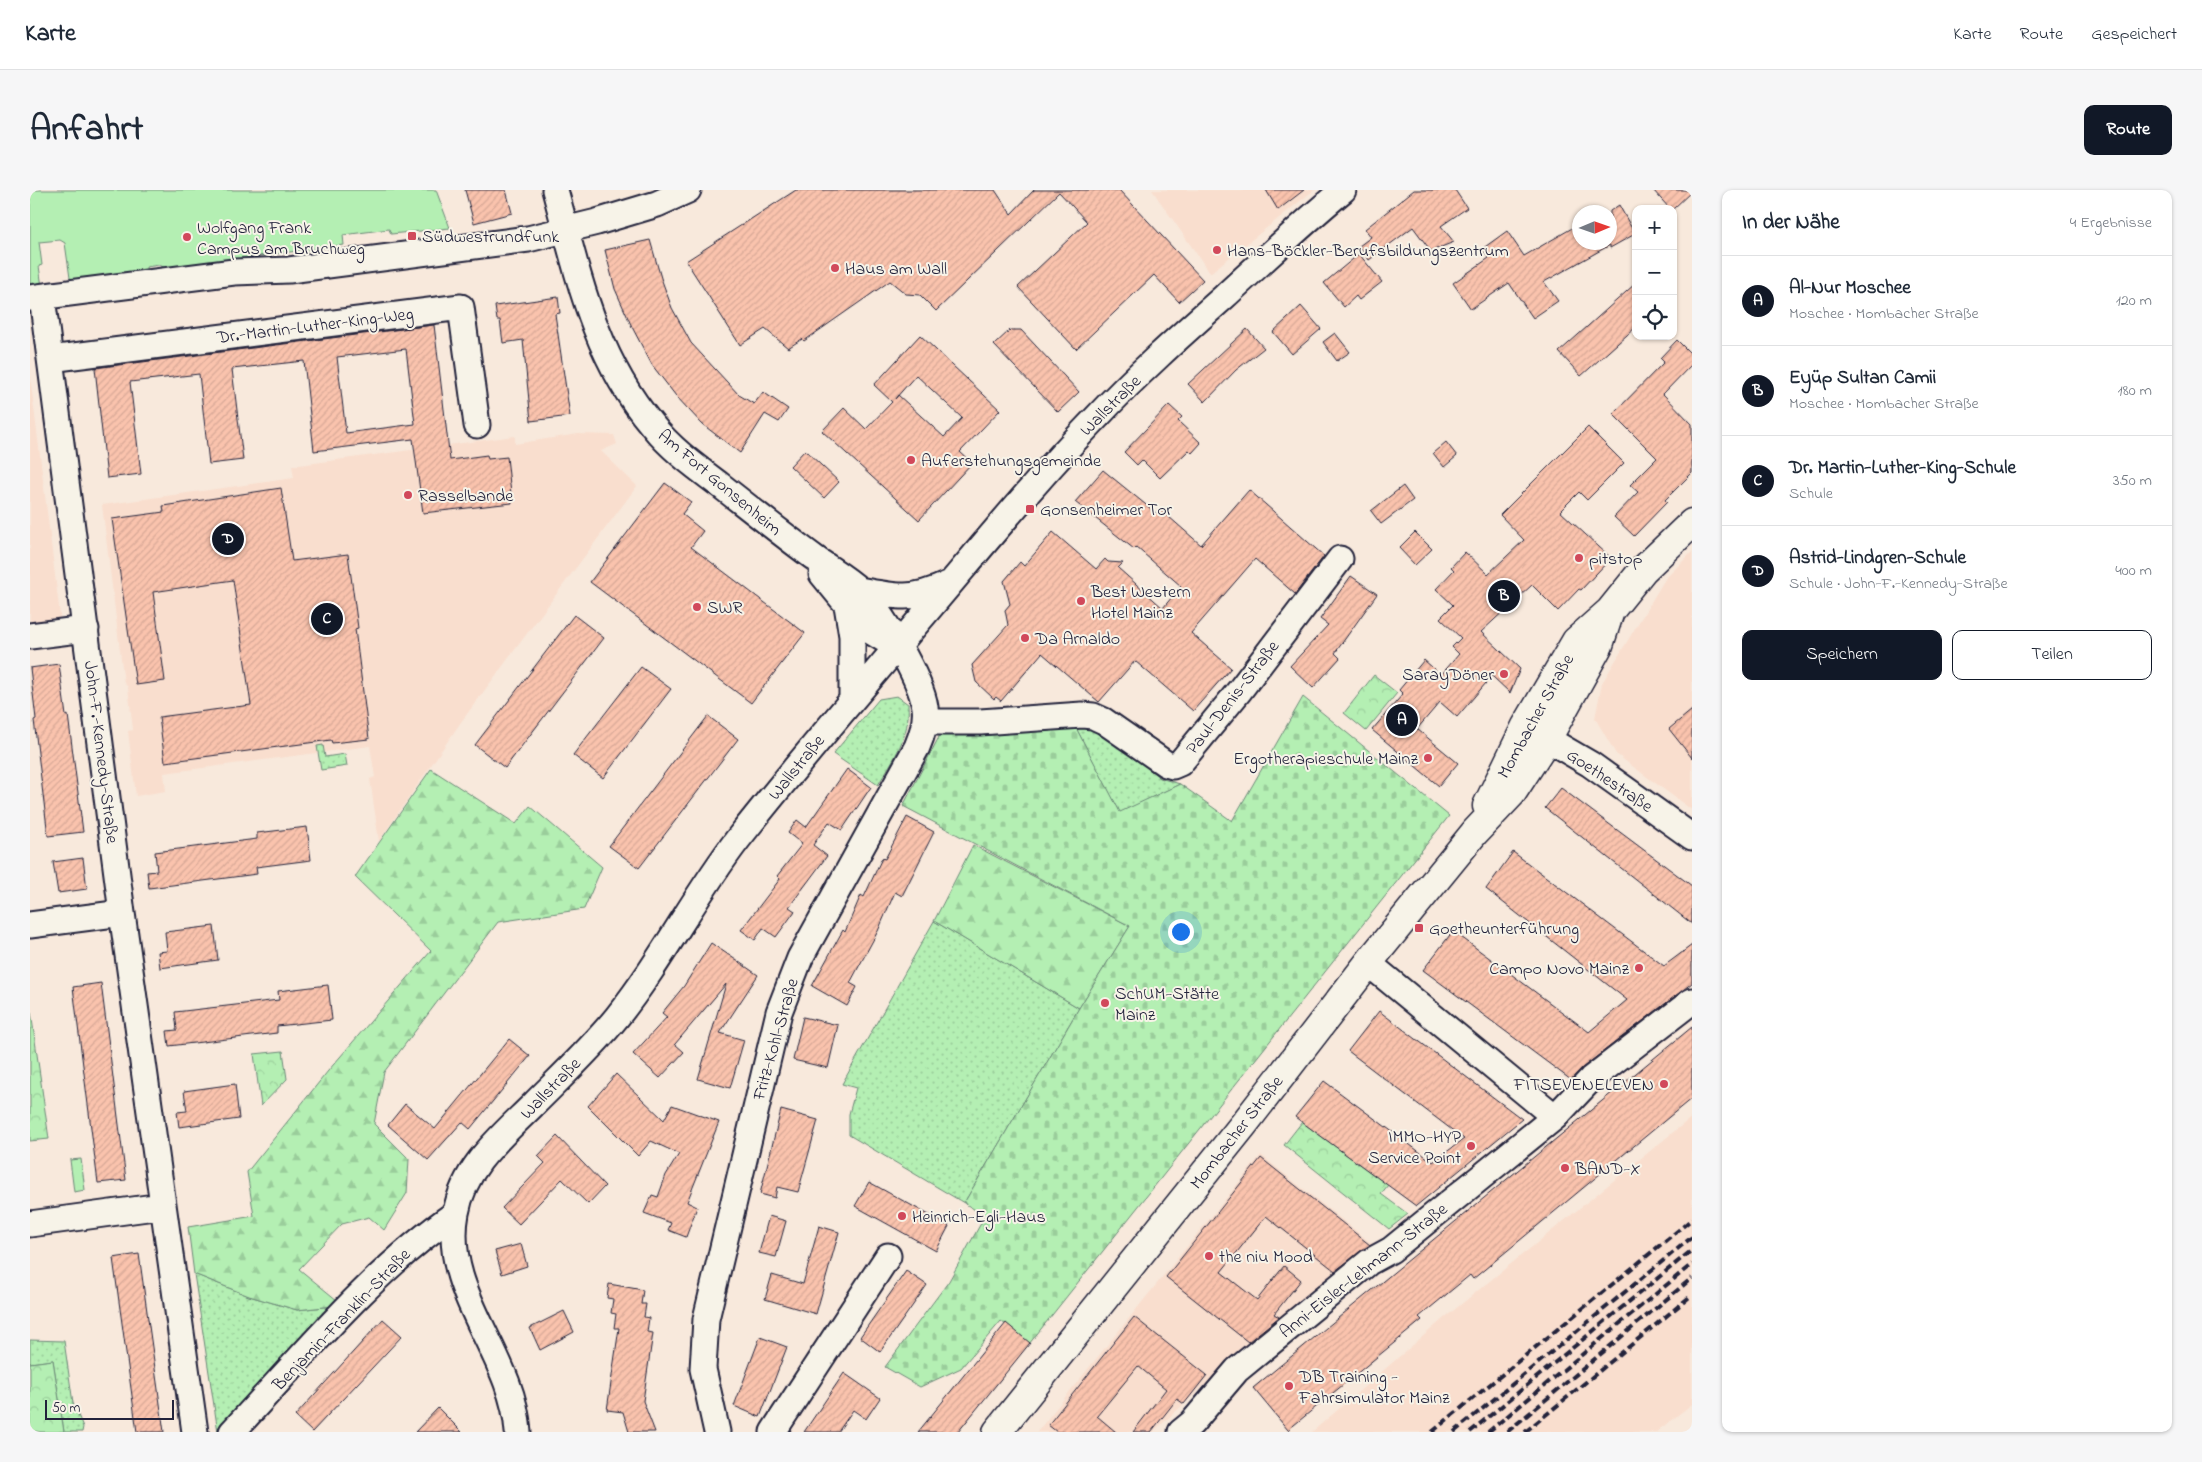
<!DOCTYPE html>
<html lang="de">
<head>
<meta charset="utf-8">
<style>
	:root { --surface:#fff; --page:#f6f6f7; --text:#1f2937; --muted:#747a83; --line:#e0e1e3; --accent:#111827 }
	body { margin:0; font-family:"Indie Flower",sans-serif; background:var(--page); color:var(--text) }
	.controls { position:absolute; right:15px; top:15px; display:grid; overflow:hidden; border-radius:10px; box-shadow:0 1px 4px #0004 }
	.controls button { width:45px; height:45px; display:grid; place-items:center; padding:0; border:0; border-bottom:1px solid var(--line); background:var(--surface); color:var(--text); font:25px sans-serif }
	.compass { position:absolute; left:1542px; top:15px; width:45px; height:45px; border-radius:50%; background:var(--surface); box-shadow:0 1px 4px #0004; rotate:88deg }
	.scale { position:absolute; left:15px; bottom:12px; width:129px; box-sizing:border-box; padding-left:5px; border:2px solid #22223b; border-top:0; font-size:14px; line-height:18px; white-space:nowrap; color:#22223b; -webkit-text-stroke:4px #f7f3e8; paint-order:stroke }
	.you { position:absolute; left:1150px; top:741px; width:18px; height:18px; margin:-12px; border:4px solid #fff; border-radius:50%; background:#1a73e8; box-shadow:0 0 0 8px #1a73e833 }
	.badge { display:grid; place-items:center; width:32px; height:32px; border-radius:50%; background:var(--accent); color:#fff; font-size:16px; font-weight:700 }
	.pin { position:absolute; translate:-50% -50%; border:2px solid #fff; box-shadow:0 1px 5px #0006 }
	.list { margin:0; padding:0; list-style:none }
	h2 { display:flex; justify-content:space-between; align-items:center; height:65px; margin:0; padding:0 20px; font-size:21px }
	h2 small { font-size:16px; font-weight:400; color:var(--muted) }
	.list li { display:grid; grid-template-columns:32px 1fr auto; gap:15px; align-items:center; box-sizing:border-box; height:90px; padding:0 20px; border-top:1px solid var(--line) }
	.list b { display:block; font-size:19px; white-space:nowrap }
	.list p { margin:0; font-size:16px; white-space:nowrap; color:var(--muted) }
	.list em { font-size:16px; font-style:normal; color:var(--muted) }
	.actions { display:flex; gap:10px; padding:15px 20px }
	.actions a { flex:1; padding:11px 0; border:1px solid var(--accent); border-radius:10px; text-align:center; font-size:18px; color:var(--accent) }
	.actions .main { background:var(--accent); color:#fff }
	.icon { flex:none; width:28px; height:28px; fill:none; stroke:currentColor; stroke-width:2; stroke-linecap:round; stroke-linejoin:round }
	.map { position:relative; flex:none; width:1662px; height:1242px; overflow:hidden; border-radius:10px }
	header { display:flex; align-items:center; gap:30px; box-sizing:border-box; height:70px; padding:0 25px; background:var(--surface); border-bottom:1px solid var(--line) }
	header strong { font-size:24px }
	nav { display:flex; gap:28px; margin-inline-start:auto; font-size:18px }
	.intro { display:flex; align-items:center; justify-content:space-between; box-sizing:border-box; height:120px; padding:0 30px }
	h1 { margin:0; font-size:35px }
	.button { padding:12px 22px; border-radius:10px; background:var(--accent); color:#fff; font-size:18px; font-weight:700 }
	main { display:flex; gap:30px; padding:0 30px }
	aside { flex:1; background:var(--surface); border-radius:10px; box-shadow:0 1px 4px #0004 }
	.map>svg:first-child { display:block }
	.built { fill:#f9dece }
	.grass { fill:url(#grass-dots); stroke:#6b8877 }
	.forest { fill:url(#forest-firs); stroke:#6b8877 }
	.cemetery { fill:url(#cemetery-stones); stroke:#6b8877 }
	.park { fill:url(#park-crowns); stroke:#6b8877 }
	.garden { fill:#b4efb3; stroke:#6b8877 }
	.building { fill:url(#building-hatch); stroke:#22223b; fill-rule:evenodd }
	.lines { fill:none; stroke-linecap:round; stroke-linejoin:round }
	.minor-casing { stroke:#22223b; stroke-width:29 }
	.major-casing { stroke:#22223b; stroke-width:31 }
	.minor { stroke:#f7f3e8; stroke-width:25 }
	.major { stroke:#f7f3e8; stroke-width:28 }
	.rail { stroke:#22223b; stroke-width:4; stroke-dasharray:8 4; stroke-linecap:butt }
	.poi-dot { fill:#d1495b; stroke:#f7f3e8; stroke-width:2 }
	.labels { text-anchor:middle; stroke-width:4; stroke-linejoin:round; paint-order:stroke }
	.poi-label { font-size:18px; fill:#22223b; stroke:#f7f3e8; text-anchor:start }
	.street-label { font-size:18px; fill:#22223b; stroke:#f7f3e8 }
</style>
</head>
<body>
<header>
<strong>Karte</strong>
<nav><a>Karte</a><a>Route</a><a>Gespeichert</a></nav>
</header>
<div class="intro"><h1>Anfahrt</h1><a class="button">Route</a></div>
<main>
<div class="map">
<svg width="1662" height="1242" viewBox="0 0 1662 1242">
	<defs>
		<pattern id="grass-dots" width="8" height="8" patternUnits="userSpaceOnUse" patternTransform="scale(1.25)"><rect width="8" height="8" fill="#b4efb3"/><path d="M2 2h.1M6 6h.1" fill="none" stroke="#9acd9b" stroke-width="1.8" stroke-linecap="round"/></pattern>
		<pattern id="forest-firs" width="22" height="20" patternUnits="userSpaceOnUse" patternTransform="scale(1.25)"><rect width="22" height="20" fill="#b4efb3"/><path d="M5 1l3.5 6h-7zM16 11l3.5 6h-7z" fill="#9acd9b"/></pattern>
		<pattern id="cemetery-stones" width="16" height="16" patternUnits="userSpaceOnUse" patternTransform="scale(1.25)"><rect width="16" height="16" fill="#b4efb3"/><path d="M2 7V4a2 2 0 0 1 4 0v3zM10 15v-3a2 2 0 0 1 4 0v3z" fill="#9acd9b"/></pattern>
		<pattern id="park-crowns" width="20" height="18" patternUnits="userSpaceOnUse" patternTransform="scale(1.25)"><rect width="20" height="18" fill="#b4efb3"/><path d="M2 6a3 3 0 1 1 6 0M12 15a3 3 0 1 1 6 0" fill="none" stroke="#9acd9b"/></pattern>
		<pattern id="building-hatch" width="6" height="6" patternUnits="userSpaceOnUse" patternTransform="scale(1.25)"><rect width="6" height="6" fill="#fac3ad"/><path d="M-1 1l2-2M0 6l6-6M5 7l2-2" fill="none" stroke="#d6a796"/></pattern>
	</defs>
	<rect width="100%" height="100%" fill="#f8e9dc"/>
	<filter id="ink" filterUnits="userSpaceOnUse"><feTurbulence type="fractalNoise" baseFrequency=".02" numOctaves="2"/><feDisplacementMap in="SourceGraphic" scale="10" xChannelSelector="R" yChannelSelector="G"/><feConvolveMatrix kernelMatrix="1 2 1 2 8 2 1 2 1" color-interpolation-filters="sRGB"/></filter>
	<g filter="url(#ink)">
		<!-- built -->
		<path class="built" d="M1122,0H1284L1180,83Z
			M0,186L31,433L0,437Z
			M548,244L584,245L587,254L571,261L607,296L431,532L349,651L340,589L345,587L340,556L134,583L136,601L106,606L98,541L103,540L98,497L94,493L72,315L264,288L262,276L485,246V254Z
			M1662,362V620L1586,564L1565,528L1572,493L1635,389Z
			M1662,927V1214L1626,1242H1282L1413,1129Z
			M1231,965L1345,1056L1187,1184L1123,1242H1007Z"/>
		<!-- grass -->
		<path class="grass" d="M867,506L878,514C881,545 863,570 848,595L803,564L849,509Z
			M1044,534L1059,536L1091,557L1130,588L1150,594L1090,623Z
			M293,555L295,567L315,564L317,576L291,580L287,556Z
			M904,731L1049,818L934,1013L819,945V924L826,898L812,894Z
			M164,1084L219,1106L267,1120L313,1115L194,1242H188Z
			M0,1150L34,1151L43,1213L53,1237L52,1242H34L23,1170L0,1173Z"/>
		<!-- forest -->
		<path class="forest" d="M401,579L486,634L500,616L572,677L554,719L468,732L354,882L344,934L379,969L377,1003L354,1040L339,1027L312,1034L269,1079L313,1115L267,1120L219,1106L164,1084L158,1037L224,1026L217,982L298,881L401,761L325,687Z
			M943,655L1100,736L1049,818L904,731Z"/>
		<!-- cemetery -->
		<path class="cemetery" d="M1273,507L1419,626L999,1154L971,1131L931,1178L890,1197L855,1177L919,1091L955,1026L934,1013L1049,818L1100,736L873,616L910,545L1044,534L1090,622L1150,594L1202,631Z"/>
		<!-- park -->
		<path class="park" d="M1344,485L1367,503L1336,541L1314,523Z
			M1,822L19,949L0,951V823Z
			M253,861L257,889L231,916L224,864Z
			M1272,932L1358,995L1351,1004L1378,1024L1359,1039L1254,955Z
			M23,1170L34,1242H0V1173Z"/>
		<!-- garden -->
		<path class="garden" d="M0,0H406L420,38L361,44L359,39L313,45L314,55L136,78L129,75L116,77L117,84L46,92L40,88L35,53L30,50L9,52L12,75L9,76L12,97L0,98Z
			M51,969L55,1000L44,1002L40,970Z"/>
		<!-- building -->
		<path class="building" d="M435,0H476L482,23L444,33Z
			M766,0H965L981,24L1004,0H1089L1173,90L1149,112L1124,85L1046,159L988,97L1057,32L1029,2L906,121L890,105L876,104L860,91L774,151L772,149L758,158L735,139L710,155L656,71Z
			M1236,0H1274L1248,20Z
			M1384,0H1425L1437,18L1411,36L1424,52L1401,61L1383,37L1339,70L1329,56L1341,47L1335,39Z
			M1623,0H1662V1L1643,19H1640Z
			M1589,15L1605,44L1580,58V55L1514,92L1528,111L1503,128L1479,93L1441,119L1423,93L1459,68L1452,59L1477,41L1494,66L1544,37L1550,47V52H1580V21Z
			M620,50L631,88L642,118L661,153L709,205L724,214L733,202L758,219L749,232L735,224L710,263L672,234L646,206L622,175L602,137L585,99L575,60Z
			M1329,64L1352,92L1329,110L1326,106L1314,117L1294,93Z
			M1606,93V137L1551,186L1529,162Z
			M528,107L530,123L525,124L540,226L501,231L493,150L473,153L470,130H467L465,116Z
			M1271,116L1291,139L1262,164L1243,142Z
			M404,135L420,270L457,265L458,269L477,267L482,313L393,323L383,249L284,261L274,171L202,179L213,270L179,274L169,184L100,192L111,284L77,288L65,178ZM376,159L385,234L316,243L307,167Z
			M1217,139L1234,158L1206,180L1175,212L1158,194Z
			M980,140H991L1049,202L1028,222L964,155Z
			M1305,143L1320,162L1307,171L1293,152Z
			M890,145L970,220L930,262L942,273L889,330L792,241L814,218L836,239L862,212L844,195ZM886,185L932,228L914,247L868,205L865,209Z
			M1647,150L1662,165V174L1633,204L1662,234V283L1635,310L1637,312L1604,346L1584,327L1608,302L1600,295L1627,268L1583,224L1634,172L1630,168Z
			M1139,215L1152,227L1148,231L1171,253L1162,263L1159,260L1130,288L1112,270L1107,275L1094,262Z
			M1558,237L1594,273L1557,310L1549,302L1530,321L1581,368L1551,400L1549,399L1528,421L1502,395L1451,442L1490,479L1480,503L1462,486L1427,527L1410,512L1387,539L1428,573L1409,596L1342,540L1373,504L1369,500L1394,470L1411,485L1429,464L1422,457L1431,448L1410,428L1423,415L1406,399L1424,380L1421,377L1435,362L1458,384L1494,350L1470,325Z
			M1416,252L1427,266L1414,277L1403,263Z
			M775,260L809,292L794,308L760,276Z
			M1073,280L1126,323L1130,319L1171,355L1219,300L1294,366L1265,404L1225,369L1161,443L1201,478L1163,521L1105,471L1069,512L1012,463L971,511L966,507L964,509L946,492L942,475L978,435L975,420L980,414L974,391L990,372L994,376L1023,342L1066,379L1075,369L1078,372L1093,373L1088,378L1133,418L1151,396L1106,357L1104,359L1045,312Z
			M635,293L661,312L652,324L673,341L661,357L775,443L721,513L560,392Z
			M1373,296L1383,310L1351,334L1341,321Z
			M251,298L262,371L318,364L328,438L325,439L339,549L302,553L301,550L135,572L129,527L221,515L203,390L123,402L135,491L106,495L82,329L134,322L133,316Z
			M1385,342L1402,359L1385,375L1369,358Z
			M1321,386L1347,404L1305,463L1310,468L1283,498L1260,476L1298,435L1290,429Z
			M544,425L574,448L475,578L445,555Z
			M29,474L36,526L38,525L53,642L18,646L4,530L6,529L0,478Z
			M611,477L641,499L573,588L543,565Z
			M1662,520V568L1639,539Z
			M678,526L708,549L609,678L579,656Z
			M817,579L841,597L812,640L799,632L783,655L797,666L759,717L765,721L746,747L733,738L725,750L711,740L750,689L747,686L772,654L758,643L767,630L776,637Z
			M1531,598L1662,696V734L1515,618Z
			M877,627L904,642L872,706L865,702L848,741L820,793L827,797L817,816L782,796L813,740L815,742L831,705L834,707L852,668L855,669Z
			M277,637L281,670L226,677L227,684L119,698L117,682L127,681L125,662L227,649V643Z
			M1483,662L1634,776L1662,755V793L1552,878L1541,890L1393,780L1423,741L1559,842L1597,810L1456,699Z
			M53,668L57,699L28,703L23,672Z
			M184,736L188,770L130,778L128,762L137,761L135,742Z
			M681,753L728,785L690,843L714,850L700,898L668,889L696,794L645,854L654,862L630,888L603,864L637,827L632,823L654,796Z
			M71,793L96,990L68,993L43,797Z
			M298,795L302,830L247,836V843L139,856L137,841L147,840L145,822L249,810L248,801Z
			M1349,821L1492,929L1386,1016L1265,927L1294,891L1403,972L1434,949L1318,861Z
			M773,827L808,835L798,878L763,870Z
			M1662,837V908L1443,1089L1440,1085L1389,1127L1392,1130L1258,1240L1223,1198Z
			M479,849L500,866L440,939L432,932L398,970L358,935L375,914L405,939Z
			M586,884L634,930L642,915L689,932L657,1012L667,1017L656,1047L638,1040L641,1033L614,1023L622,1005L628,1007L636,985L649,964L621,951L608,966L558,916Z
			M205,894L209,929L149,937L147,922L157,921L154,901Z
			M751,920L788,930L768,1002L747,997L745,1008L730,1004Z
			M527,946L575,996L558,1014L532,989L489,1034L472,1018L515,973L508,966Z
			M1231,968L1340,1055L1305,1081L1236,1026L1191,1082L1227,1110L1254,1076L1271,1090L1244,1124L1249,1127L1218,1152L1136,1087Z
			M839,992L919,1036L906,1061L825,1016Z
			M739,1026L756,1031L746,1067L729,1063Z
			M789,1036L809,1042L786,1124L735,1109L742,1085L773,1094Z
			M491,1054L497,1076L472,1084L465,1061Z
			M109,1064L118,1129L134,1242H107L83,1068Z
			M876,1081L897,1095L850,1162L830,1147Z
			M579,1094L613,1100L611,1114H616L614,1127L619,1128L617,1142L623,1143L613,1211L625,1242H599L593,1222L577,1220L589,1138H584L586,1124L581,1123L583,1109L577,1108Z
			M534,1121L544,1142L510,1160L500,1138Z
			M1104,1127L1177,1185L1154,1214L1147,1209L1121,1242H1103L1136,1199L1108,1176L1067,1226L1086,1242H1027L1018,1235Z
			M353,1129L372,1146L282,1242L265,1226Z
			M976,1133L1000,1153L928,1242H888Z
			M730,1147L757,1157L730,1227L704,1216Z
			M814,1183L850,1208L836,1229L823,1220L808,1242H774Z
			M408,1218L432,1242H385Z"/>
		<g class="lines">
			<defs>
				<path id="minor" d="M525,0C548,84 564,166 622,235C641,259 666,277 690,295C722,320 753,345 786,369C800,379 816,388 829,400C850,419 891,489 895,517C897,531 892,545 887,557L770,768L749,822L676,1129L673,1179L687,1242
					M12,107L92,723L165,1242
					M0,108L204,82L259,80L498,49L567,32L627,14L658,0
					M20,169L431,117L447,235
					M792,384L837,439L867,457
					M829,400C865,407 884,411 918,394
					M817,415L822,446V509
					M0,446L56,439
					M895,532H950L1052,525L1063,526L1074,531L1136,574L1143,576L1150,573L1210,500L1310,369
					M1500,539L1560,574L1662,647
					M0,735L92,723
					M1338,773L1525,927
					M0,1034L132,1016
					M202,1242C273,1166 341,1082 426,1023
					M488,1242C483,1163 411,1103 426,1023C434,976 472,946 504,914C532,886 562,858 587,827C632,771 664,706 708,649C766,575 827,505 887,433C946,364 1003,293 1066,228C1106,185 1150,146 1194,107C1233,71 1272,34 1313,0
					M743,1242L858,1066
					M1151,1242L1162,1233L1207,1180L1339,1072L1361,1060L1525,927L1561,889L1662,811"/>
				<path id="major" d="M1457,616L1496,536L1546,451L1580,421L1613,380L1662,333
					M967,1242L1214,934L1343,767L1445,642L1482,603L1517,549L1569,455L1580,421"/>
			</defs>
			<!-- minor casing -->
			<use href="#minor" class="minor-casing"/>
			<!-- major casing -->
			<use href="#major" class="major-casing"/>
			<!-- minor -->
			<use href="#minor" class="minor"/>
			<!-- major -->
			<use href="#major" class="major"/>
			<!-- rail -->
			<path class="rail" d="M1402,1242L1662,1029
				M1424,1242L1662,1047
				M1440,1242L1662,1060
				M1458,1242L1662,1074
				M1477,1242L1662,1088
				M1495,1242L1662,1105"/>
		</g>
	</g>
	<!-- markers -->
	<g class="poi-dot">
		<rect x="377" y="41" width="10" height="10" rx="2.5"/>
		<circle cx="157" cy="47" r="5"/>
		<circle cx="1187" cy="60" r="5"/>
		<circle cx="805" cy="78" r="5"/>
		<circle cx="881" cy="270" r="5"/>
		<circle cx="378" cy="305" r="5"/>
		<rect x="995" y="314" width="10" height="10" rx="2.5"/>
		<circle cx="1549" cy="368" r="5"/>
		<circle cx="1051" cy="411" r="5"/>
		<circle cx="667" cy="417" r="5"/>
		<circle cx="995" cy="448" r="5"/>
		<circle cx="1474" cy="484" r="5"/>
		<circle cx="1398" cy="568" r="5"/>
		<rect x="1384" y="733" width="10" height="10" rx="2.5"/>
		<circle cx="1609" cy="778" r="5"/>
		<circle cx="1075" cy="813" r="5"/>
		<circle cx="1634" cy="894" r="5"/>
		<circle cx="1441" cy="956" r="5"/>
		<circle cx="1535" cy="978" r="5"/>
		<circle cx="872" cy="1026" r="5"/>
		<circle cx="1179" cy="1066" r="5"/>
		<circle cx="1259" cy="1196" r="5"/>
	</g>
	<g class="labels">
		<!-- poi labels -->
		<g class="poi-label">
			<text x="167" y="43">Wolfgang Frank<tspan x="167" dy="21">Campus am Bruchweg</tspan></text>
			<text x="392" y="52">Südwestrundfunk</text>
			<text x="1197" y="66">Hans-Böckler-Berufsbildungszentrum</text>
			<text x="815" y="84">Haus am Wall</text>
			<text x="891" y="276">Auferstehungsgemeinde</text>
			<text x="388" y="311">Rasselbande</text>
			<text x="1010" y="325">Gonsenheimer Tor</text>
			<text x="1559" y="374">pitstop</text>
			<text x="1061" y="407">Best Western<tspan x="1061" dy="21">Hotel Mainz</tspan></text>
			<text x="677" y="423">SWR</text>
			<text x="1005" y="454">Da Arnaldo</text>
			<text x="1464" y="490" text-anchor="end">SarayDöner</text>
			<text x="1388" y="574" text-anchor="end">Ergotherapieschule Mainz</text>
			<text x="1399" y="744">Goetheunterführung</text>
			<text x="1599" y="784" text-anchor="end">Campo Novo Mainz</text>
			<text x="1085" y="809">SchUM-Stätte<tspan x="1085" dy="21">Mainz</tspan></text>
			<text x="1624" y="900" text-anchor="end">FITSEVENELEVEN</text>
			<text x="1431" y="952" text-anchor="end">IMMO-HYP<tspan x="1431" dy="21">Service Point</tspan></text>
			<text x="1545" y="984">BAND-X</text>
			<text x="882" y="1032">Heinrich-Egli-Haus</text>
			<text x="1189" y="1072">the niu Mood</text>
			<text x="1269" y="1192">DB Training -<tspan x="1269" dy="21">Fahrsimulator Mainz</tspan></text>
		</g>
		<!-- street labels -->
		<g class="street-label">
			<text transform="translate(285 135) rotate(-7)" y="6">Dr.-Martin-Luther-King-Weg</text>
			<text transform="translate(1080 215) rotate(-45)" y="6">Wallstraße</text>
			<text transform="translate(690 292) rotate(40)" y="6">Am Fort Gonsenheim</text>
			<text transform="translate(1202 507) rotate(-52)" y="6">Paul-Denis-Straße</text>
			<text transform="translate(1505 526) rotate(-61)" y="6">Mombacher Straße</text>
			<text transform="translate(72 562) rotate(83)" y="6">John-F.-Kennedy-Straße</text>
			<text transform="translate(766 577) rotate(-51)" y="6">Wallstraße</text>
			<text transform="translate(1580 590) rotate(34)" y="6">Goethestraße</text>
			<text transform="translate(745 849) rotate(-74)" y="6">Fritz-Kohl-Straße</text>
			<text transform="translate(520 898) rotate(-46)" y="6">Wallstraße</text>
			<text transform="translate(1206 942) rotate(-52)" y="6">Mombacher Straße</text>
			<text transform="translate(1333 1080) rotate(-38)" y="6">Anni-Eisler-Lehmann-Straße</text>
			<text transform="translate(311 1129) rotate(-46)" y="6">Benjamin-Franklin-Straße</text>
		</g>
	</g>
</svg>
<div class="controls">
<button>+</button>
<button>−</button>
<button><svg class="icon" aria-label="locate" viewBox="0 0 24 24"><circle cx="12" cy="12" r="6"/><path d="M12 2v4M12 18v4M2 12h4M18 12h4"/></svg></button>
</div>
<svg class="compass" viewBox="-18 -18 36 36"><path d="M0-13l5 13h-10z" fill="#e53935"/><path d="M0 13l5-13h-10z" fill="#747a83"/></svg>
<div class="scale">50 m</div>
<div class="you"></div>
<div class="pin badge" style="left:1372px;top:530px">A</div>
<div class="pin badge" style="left:1474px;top:406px">B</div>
<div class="pin badge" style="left:297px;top:429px">C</div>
<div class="pin badge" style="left:198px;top:349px">D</div>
</div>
<aside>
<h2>In der Nähe<small>4 Ergebnisse</small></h2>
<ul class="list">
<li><span class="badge">A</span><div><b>Al-Nur Moschee</b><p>Moschee · Mombacher Straße</p></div><em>120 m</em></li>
<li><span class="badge">B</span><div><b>Eyüp Sultan Camii</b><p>Moschee · Mombacher Straße</p></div><em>180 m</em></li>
<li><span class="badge">C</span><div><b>Dr. Martin-Luther-King-Schule</b><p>Schule</p></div><em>350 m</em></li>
<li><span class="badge">D</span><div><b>Astrid-Lindgren-Schule</b><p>Schule · John-F.-Kennedy-Straße</p></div><em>400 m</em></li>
</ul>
<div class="actions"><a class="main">Speichern</a><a>Teilen</a></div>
</aside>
</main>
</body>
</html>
